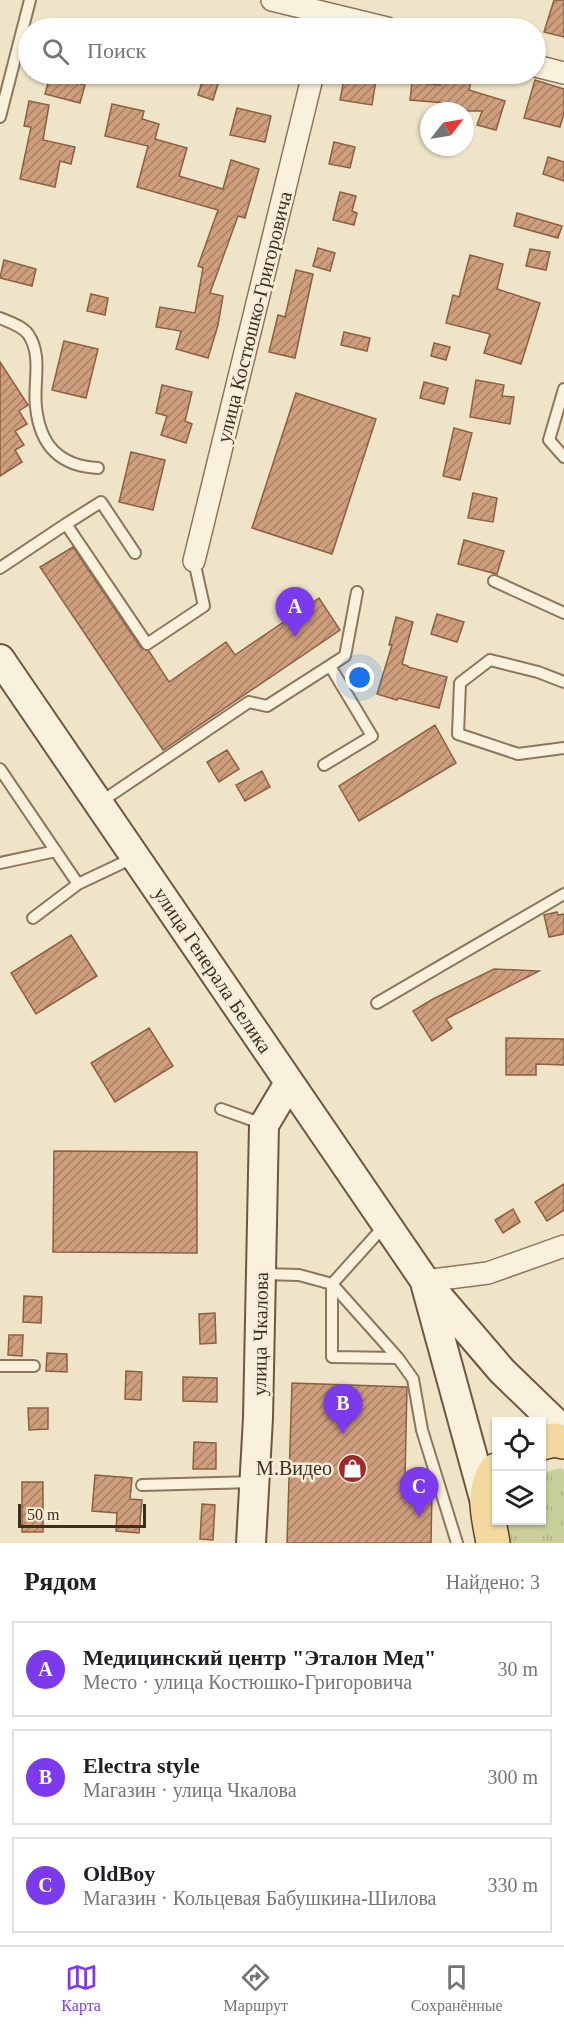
<!DOCTYPE html>
<html lang="ru">
<head>
<meta charset="utf-8">
<style>
	:root { --surface:#fff; --page:#f6f6f6; --text:#202124; --muted:#757577; --line:#e0e0e0; --accent:#7c3aed }
	body { margin:0; font-family:Georgia,serif; background:var(--page); color:var(--text) }
	.controls { position:absolute; right:18px; bottom:18px; display:grid; overflow:hidden; border-radius:0px; box-shadow:0 2px 4px #0004 }
	.controls button { width:54px; height:54px; display:grid; place-items:center; padding:0; border:0; border-bottom:2px solid var(--line); background:var(--surface); color:var(--text); font:30px sans-serif }
	.compass { position:absolute; left:420px; top:102px; width:54px; height:54px; border-radius:50%; background:var(--surface); box-shadow:0 2px 4px #0004; rotate:59deg }
	.scale { position:absolute; left:18px; bottom:15px; width:128px; box-sizing:border-box; padding-left:6px; border:3px solid #3d2e20; border-top:0; font-size:16px; line-height:21px; white-space:nowrap; color:#3d2e20; -webkit-text-stroke:4px #f7eed8; paint-order:stroke }
	.you { position:absolute; left:360px; top:678px; width:21px; height:21px; margin:-15px; border:4px solid #fff; border-radius:50%; background:#1a73e8; box-shadow:0 0 0 9px #1a73e833 }
	.badge { display:grid; place-items:center; width:39px; height:39px; border-radius:50%; background:var(--accent); color:#fff; font-size:20px; font-weight:700 }
	.pin { position:absolute; translate:-50% -50px; filter:drop-shadow(0 2px 3px #0008) }
	.pin::after { content:''; position:absolute; top:32px; width:21px; height:18px; background:inherit; clip-path:polygon(0 0,100% 0,50% 100%) }
	.list { margin:0; padding:0; list-style:none }
	h2 { display:flex; justify-content:space-between; align-items:center; height:78px; margin:0; padding:0 24px; font-size:26px }
	h2 small { font-size:20px; font-weight:400; color:var(--muted) }
	.list li { display:grid; grid-template-columns:39px 1fr auto; gap:18px; align-items:center; box-sizing:border-box; height:96px; margin:0 12px 12px; padding:0 12px; border:2px solid var(--line); border-radius:0px }
	.list b { display:block; font-size:22px; white-space:nowrap }
	.list p { margin:0; font-size:20px; white-space:nowrap; color:var(--muted) }
	.list em { font-size:20px; font-style:normal; color:var(--muted) }
	.icon { flex:none; width:33px; height:33px; fill:none; stroke:currentColor; stroke-width:2; stroke-linecap:round; stroke-linejoin:round }
	.map { position:relative; flex:none; width:564px; height:1543px; overflow:hidden }
	.search { position:absolute; background:var(--surface); box-shadow:0 2px 4px #0004; left:18px; right:18px; top:18px; height:66px; display:flex; align-items:center; gap:15px; box-sizing:border-box; padding:0 21px; border-radius:33px; color:var(--muted); font-size:22px }
	.sheet { height:402px; background:var(--surface) }
	nav { display:flex; justify-content:space-around; align-items:center; box-sizing:border-box; height:84px; border-top:2px solid var(--line); background:var(--surface); font-size:16px; color:var(--muted) }
	nav a { display:grid; justify-items:center; gap:3px }
	nav .on { color:var(--accent) }
	.map>svg:first-child { display:block }
	.grass { fill:url(#grass-tufts) }
	.building { fill:url(#building-hatch); stroke:#8d5f41; stroke-width:1.5 }
	.lines { fill:none; stroke-linecap:round; stroke-linejoin:round }
	.service-casing { stroke:#8d765c; stroke-width:14 }
	.minor-casing { stroke:#8d765c; stroke-width:24 }
	.secondary-casing { stroke:#6f573f; stroke-width:32 }
	.primary-casing { stroke:#5b4430; stroke-width:36 }
	.service { stroke:#faf1dc; stroke-width:10 }
	.minor { stroke:#faf1dc; stroke-width:21 }
	.secondary { stroke:#faf1dc; stroke-width:28 }
	.primary { stroke:#f3d9a0; stroke-width:33 }
	.labels { text-anchor:middle; stroke-width:5; stroke-linejoin:round; paint-order:stroke }
	.street-label { font-size:20px; fill:#3d2e20; stroke:#f7eed8 }
	.poi-label { font-size:20px; fill:#3d2e20; stroke:#f7eed8; text-anchor:end }
</style>
</head>
<body>
<div class="map">
<svg width="564" height="1543" viewBox="0 0 564 1543">
	<defs>
		<pattern id="grass-tufts" width="24" height="20" patternUnits="userSpaceOnUse" patternTransform="scale(1.5)"><rect width="24" height="20" fill="#c9cf9b"/><path d="M3 7l-1-3M5 7V3M7 7l1-3M15 17l-1-3M17 17v-4M19 17l1-3" fill="none" stroke="#aeb285"/></pattern>
		<pattern id="building-hatch" width="6" height="6" patternUnits="userSpaceOnUse" patternTransform="scale(1.5)"><rect width="6" height="6" fill="#cf9f7d"/><path d="M-1 1l2-2M0 6l6-6M5 7l2-2" fill="none" stroke="#a98266"/></pattern>
	</defs>
	<rect width="100%" height="100%" fill="#f0e4c8"/>
	<!-- grass -->
	<path class="grass" d="M561,1468L564,1470V1543H509L506,1521L542,1520V1473Z"/>
	<!-- building -->
	<path class="building" d="M554,0H564V37L544,32Z
		M345,74H377L372,105L340,100Z
		M442,74H473L469,90L505,101L496,130L477,125L482,111H443L445,103L410,100L412,82L440,85Z
		M50,75L85,85L80,103L45,94Z
		M203,79L218,84L213,100L198,95Z
		M535,80L564,89V113L560,127L524,118Z
		M29,101L49,105L43,140L75,147L71,164L60,161L55,187L20,179L31,127L24,126Z
		M112,104L144,111L142,119L159,124L155,139L187,148L179,176L223,189L231,160L259,169L245,218L238,216L210,293L223,296L218,325L208,358L176,349L181,331L156,327L160,307L195,313L203,268L198,266L218,210L137,187L148,146L105,136Z
		M237,108L271,116L265,142L230,135Z
		M334,142L355,147L350,168L329,164Z
		M548,157L564,162V181L543,174Z
		M340,192L356,196L352,211L357,213L354,225L333,220Z
		M517,213L562,226L558,238L514,226Z
		M318,248L335,253L330,271L313,266Z
		M530,249L550,252L546,270L526,266Z
		M470,255L503,264L497,289L540,303L521,364L484,353L490,334L446,323L453,295L459,297Z
		M4,260L36,269L32,286L0,278Z
		M296,270L313,274L295,358L269,352L278,315L285,317Z
		M91,294L108,298L105,315L87,311Z
		M344,332L370,338L367,351L341,345Z
		M64,341L98,349L86,398L52,390Z
		M434,343L450,347L446,360L431,356Z
		M0,362L28,405L19,411L27,424L15,431L24,445L15,450L22,462L0,476Z
		M476,380L504,385L502,396L514,397L510,424L470,417Z
		M424,382L448,388L444,404L420,398Z
		M162,385L192,392L185,421L192,424L186,443L161,435L167,416L156,413Z
		M296,393L376,419L332,554L252,528Z
		M454,428L472,433L460,480L443,476Z
		M131,452L165,460L153,510L119,502Z
		M473,493L497,498L493,522L468,518Z
		M464,540L504,551L497,574L458,564Z
		M73,547L141,648L149,651L169,682L226,642L235,655L319,598L340,630L163,750L40,567Z
		M437,614L464,622L457,642L431,634Z
		M396,617L413,622L402,664L408,666V667L447,677L439,708L398,698L397,700L377,694L392,645H389Z
		M435,725L456,763L359,821L339,786Z
		M227,750L239,769L219,782L207,762Z
		M262,771L270,787L245,801L236,785Z
		M557,912L558,915L564,914V934L549,937L544,915Z
		M71,935L97,976L36,1014L11,973Z
		M494,969L539,971L446,1019L452,1028L432,1041L413,1011L433,999Z
		M149,1028L173,1066L115,1102L91,1063Z
		M506,1038L564,1039V1065L536,1064V1075H506Z
		M54,1151L197,1152V1253L53,1252Z
		M564,1184V1210L547,1221L535,1202Z
		M513,1209L520,1222L503,1233L495,1220Z
		M24,1296L42,1297L41,1323L23,1322Z
		M215,1313L216,1343L200,1344L199,1314Z
		M9,1335H23L22,1356L8,1355Z
		M47,1353L67,1354V1372L46,1371Z
		M126,1371L142,1372L141,1400L125,1399Z
		M183,1377L217,1378V1402L183,1401Z
		M292,1383L407,1387L405,1478L429,1479L432,1489L431,1543H287Z
		M28,1408H48V1429L29,1430Z
		M194,1442L216,1443V1469H193Z
		M95,1475L132,1478L130,1499L142,1500L139,1533L116,1531L117,1513L92,1511Z
		M22,1482H43V1532H22Z
		M202,1504L215,1505L213,1540L200,1539Z"/>
	<g class="lines">
		<defs>
			<path id="service" d="M0,117L30,0
				M0,318C9,322 22,326 28,334C43,355 33,384 36,407C40,445 59,466 98,468
				M564,389L549,440L564,457
				M66,524L101,502L135,553
				M0,568L66,524L147,644L204,606L194,561
				M494,581L564,613
				M564,682L538,672L490,660L460,683L458,734L518,754L564,748
				M324,765L372,736L330,666
				M0,769L78,884
				M99,803L249,702L267,706L345,656L357,592
				M0,863L56,851
				M33,918L78,884L135,857
				M377,1003L564,894
				M221,1109L263,1124
				M386,1224L332,1284V1357L398,1358
				M263,1274L299,1275L332,1284L398,1358L413,1379L422,1430L457,1543
				M0,1366H34
				M142,1485L254,1482"/>
			<path id="minor" d="M272,0L387,28
				M536,66L564,73
				M194,561L313,74
				M425,1281L488,1273L564,1246"/>
			<path id="secondary" d="M0,659L425,1281L502,1371L564,1431
				M426,1286L485,1502
				M251,1543L258,1418L264,1125L289,1083"/>
			<path id="primary" d="M542,1443L554,1440L564,1442
				M493,1543C489,1518 480,1492 496,1470"/>
		</defs>
		<!-- service casing -->
		<use href="#service" class="service-casing"/>
		<!-- minor casing -->
		<use href="#minor" class="minor-casing"/>
		<!-- secondary casing -->
		<use href="#secondary" class="secondary-casing"/>
		<!-- primary casing -->
		<use href="#primary" class="primary-casing"/>
		<!-- service -->
		<use href="#service" class="service"/>
		<!-- minor -->
		<use href="#minor" class="minor"/>
		<!-- secondary -->
		<use href="#secondary" class="secondary"/>
		<!-- primary -->
		<use href="#primary" class="primary"/>
	</g>
	<!-- icons -->
	<defs>
		<symbol id="shop-disc" viewBox="-11 -11 22 22"><circle r="9.5" fill="#9e2a2b" stroke="#f7eed8"/><path d="M-5-2.5h2.3a2.7 3.5 0 0 1 5.4 0H5L5.5 6h-11ZM-1.5-2.5h3a1.5 2.3 0 0 0-3 0Z" fill="#fff"/></symbol>
	</defs>
	<g fill-rule="evenodd">
		<use href="#shop-disc" x="336" y="1452" width="33" height="33"/>
	</g>
	<g class="labels">
		<!-- street labels -->
		<g class="street-label">
			<text transform="translate(254 317) rotate(-76)" y="7">улица Костюшко-Григоровича</text>
			<text transform="translate(213 970) rotate(56)" y="7">улица Генерала Белика</text>
			<text transform="translate(260 1334) rotate(-89)" y="7">улица Чкалова</text>
		</g>
		<!-- poi labels -->
		<g class="poi-label">
			<text x="332" y="1475">М.Видео</text>
		</g>
	</g>
</svg>
<div class="controls">
<button><svg class="icon" aria-label="locate" viewBox="0 0 24 24"><circle cx="12" cy="12" r="6"/><path d="M12 2v4M12 18v4M2 12h4M18 12h4"/></svg></button>
<button><svg class="icon" aria-label="layers" viewBox="0 0 24 24"><path d="M12 4l9 5-9 5-9-5zM3 14l9 5 9-5"/></svg></button>
</div>
<svg class="compass" viewBox="-18 -18 36 36"><path d="M0-13l5 13h-10z" fill="#e53935"/><path d="M0 13l5-13h-10z" fill="#757577"/></svg>
<div class="scale">50 m</div>
<div class="you"></div>
<div class="pin badge" style="left:295px;top:637px">A</div>
<div class="pin badge" style="left:343px;top:1434px">B</div>
<div class="pin badge" style="left:419px;top:1517px">C</div>
<div class="search"><svg class="icon" aria-label="search" viewBox="0 0 24 24"><circle cx="10" cy="10" r="6"/><path d="M15 15l6 6"/></svg>Поиск</div>
</div>
<section class="sheet">
<h2>Рядом<small>Найдено: 3</small></h2>
<ul class="list">
<li><span class="badge">A</span><div><b>Медицинский центр &quot;Эталон Мед&quot;</b><p>Место · улица Костюшко-Григоровича</p></div><em>30 m</em></li>
<li><span class="badge">B</span><div><b>Electra style</b><p>Магазин · улица Чкалова</p></div><em>300 m</em></li>
<li><span class="badge">C</span><div><b>OldBoy</b><p>Магазин · Кольцевая Бабушкина-Шилова</p></div><em>330 m</em></li>
</ul>
</section>
<nav>
<a class="on"><svg class="icon" aria-label="map" viewBox="0 0 24 24"><path d="M3 6l6-2 6 2 6-2v14l-6 2-6-2-6 2zM9 4v14M15 6v14"/></svg>Карта</a>
<a><svg class="icon" aria-label="directions" viewBox="0 0 24 24"><path d="M12 3l9 9-9 9-9-9zM9 14v-3h6M13 9l2 2-2 2"/></svg>Маршрут</a>
<a><svg class="icon" aria-label="saved" viewBox="0 0 24 24"><path d="M7 4h10v16l-5-4-5 4z"/></svg>Сохранённые</a>
</nav>
</body>
</html>
